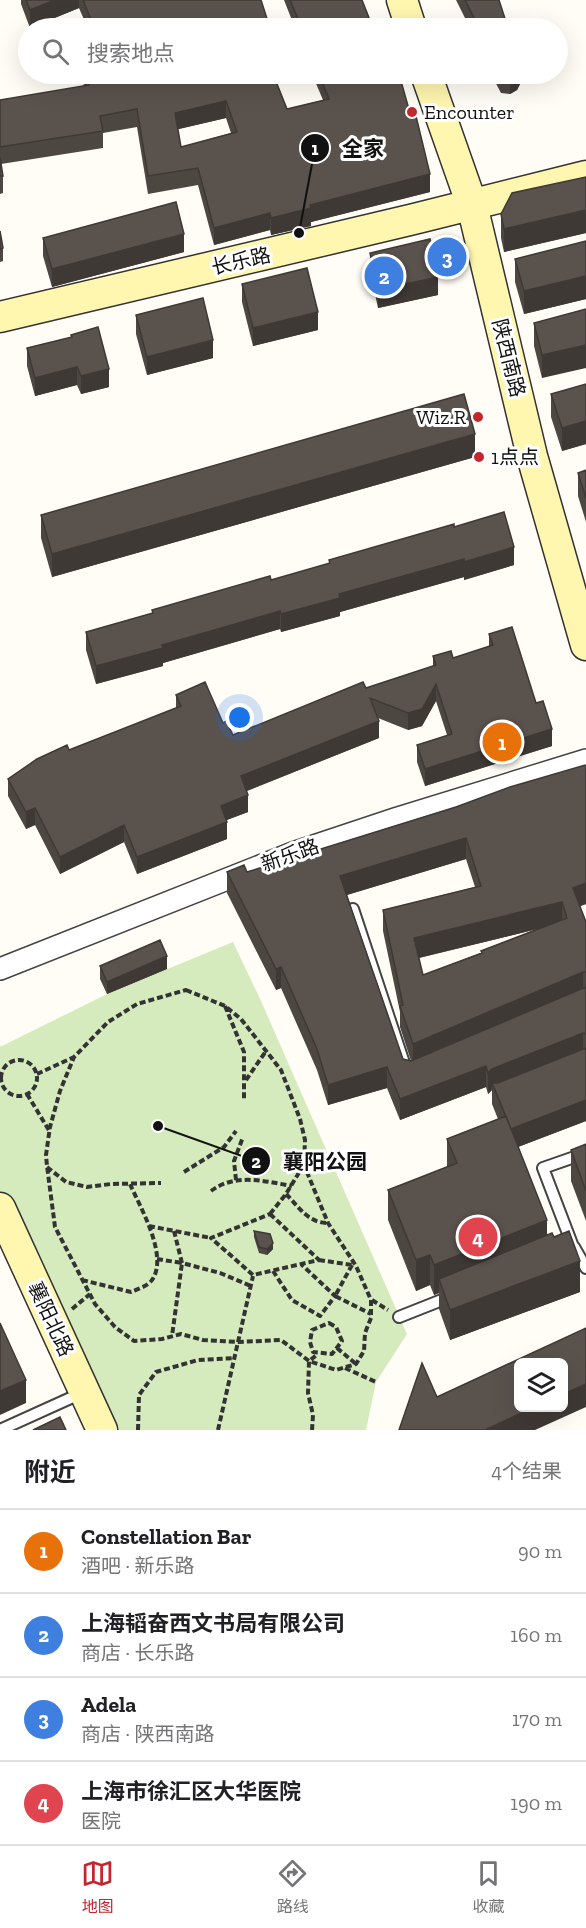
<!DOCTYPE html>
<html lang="zh">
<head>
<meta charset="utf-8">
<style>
	:root { --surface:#fff; --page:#f2f2f2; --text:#202124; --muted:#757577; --line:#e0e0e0; --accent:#c4262e }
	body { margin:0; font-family:"Zilla Slab","Noto Sans SC",serif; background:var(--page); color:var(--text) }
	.controls { position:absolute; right:18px; bottom:18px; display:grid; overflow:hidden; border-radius:9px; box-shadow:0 6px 24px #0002 }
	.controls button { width:54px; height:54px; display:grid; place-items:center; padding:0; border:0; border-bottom:2px solid var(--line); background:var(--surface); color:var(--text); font:30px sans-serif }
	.you { position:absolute; left:240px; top:718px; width:21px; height:21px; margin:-15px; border:4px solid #fff; border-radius:50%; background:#1a73e8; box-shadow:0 0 0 9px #1a73e833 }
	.badge { display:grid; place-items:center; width:39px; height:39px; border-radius:50%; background:var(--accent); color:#fff; font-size:20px; font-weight:700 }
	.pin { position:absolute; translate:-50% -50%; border:3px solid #fff; box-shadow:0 2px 6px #0006 }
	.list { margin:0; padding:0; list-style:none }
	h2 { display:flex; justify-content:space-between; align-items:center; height:78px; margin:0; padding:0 24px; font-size:26px }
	h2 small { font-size:20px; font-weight:400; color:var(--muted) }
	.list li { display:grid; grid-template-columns:39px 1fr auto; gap:18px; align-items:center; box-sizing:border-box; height:84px; padding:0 24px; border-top:2px solid var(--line) }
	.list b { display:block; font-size:22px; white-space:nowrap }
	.list p { margin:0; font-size:20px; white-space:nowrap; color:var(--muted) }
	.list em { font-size:20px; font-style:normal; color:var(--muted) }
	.icon { flex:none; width:33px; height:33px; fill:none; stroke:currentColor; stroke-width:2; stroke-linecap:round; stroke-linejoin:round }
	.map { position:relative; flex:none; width:586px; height:1430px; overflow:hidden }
	.search { position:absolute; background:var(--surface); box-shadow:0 6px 24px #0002; left:18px; right:18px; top:18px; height:66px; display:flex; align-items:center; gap:15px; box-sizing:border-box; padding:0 21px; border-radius:33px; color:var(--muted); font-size:22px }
	.sheet { height:414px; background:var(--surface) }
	nav { display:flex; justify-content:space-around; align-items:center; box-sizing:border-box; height:84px; border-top:2px solid var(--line); background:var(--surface); font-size:16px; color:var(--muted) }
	nav a { display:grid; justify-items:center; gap:3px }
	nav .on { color:var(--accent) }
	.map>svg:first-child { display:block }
	.park { fill:#d5ebbd }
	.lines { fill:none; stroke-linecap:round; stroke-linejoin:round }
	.lane-casing { stroke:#444; stroke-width:14 }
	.street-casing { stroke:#444; stroke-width:24 }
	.secondary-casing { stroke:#333; stroke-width:33 }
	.path { stroke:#333; stroke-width:4; stroke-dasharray:6 3; stroke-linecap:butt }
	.lane { stroke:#fff; stroke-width:10 }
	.street { stroke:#fff; stroke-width:21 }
	.secondary { stroke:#fff6b0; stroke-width:30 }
	.wall { fill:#4d4742; fill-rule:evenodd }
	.shaded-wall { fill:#3f3936 }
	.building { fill:#5a524d; stroke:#3f3936; stroke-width:1.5; fill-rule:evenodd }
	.poi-dot { fill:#c4262e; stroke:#fff; stroke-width:2 }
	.labels { text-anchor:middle; stroke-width:6; stroke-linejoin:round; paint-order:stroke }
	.poi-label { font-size:20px; fill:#111; stroke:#fff; text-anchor:start }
	.street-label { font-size:20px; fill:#111; stroke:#fff }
	.leader { fill:none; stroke:#111; stroke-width:2 }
	.callout-dot { fill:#111; stroke:#fff; stroke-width:2 }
	.mark-label { font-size:18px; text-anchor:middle; font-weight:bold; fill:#fff }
	.callout-label { font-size:21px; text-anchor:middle; font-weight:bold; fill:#111; stroke:#fff; stroke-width:6; stroke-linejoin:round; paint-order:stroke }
</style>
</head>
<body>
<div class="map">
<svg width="586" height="1430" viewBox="0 0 586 1430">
	<rect width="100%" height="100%" fill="#fffdf5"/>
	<!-- park -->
	<path class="park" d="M233,942L261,1001L407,1334L376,1382L366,1430H107L0,1205V1046H2L107,994Z"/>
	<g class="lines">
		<defs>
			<path id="lane" d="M353,909L407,1072
				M572,1244L543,1168L586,1153
				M566,1250L574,1247L586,1268
				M399,1317L452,1296
				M0,1430L84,1392"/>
			<path id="street" d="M0,969L293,853L398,818L586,760"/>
			<path id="secondary" d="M402,0L411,28
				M426,74L472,205L532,456L586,645
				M0,317L414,219L586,176
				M0,1208L102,1430"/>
		</defs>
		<!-- lane casing -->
		<use href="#lane" class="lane-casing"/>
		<!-- street casing -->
		<use href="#street" class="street-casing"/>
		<!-- secondary casing -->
		<use href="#secondary" class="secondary-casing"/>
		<!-- path -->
		<path class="path" d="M186,990L225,1006L241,1019L281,1070L300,1119L305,1140L304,1165L328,1223L356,1266L371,1300V1318L365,1333L364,1351L356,1364L336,1370L309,1361L281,1340L238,1342L203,1340L181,1334L162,1339L134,1341L115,1327L95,1304L55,1227L47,1166L46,1155L50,1127L60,1091L74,1057L108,1022L137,1004Z
			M225,1006L244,1052V1100
			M1 1078a18 18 0 1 1 36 0a18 18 0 1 1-36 0Z
			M37,1074L74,1057
			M246,1080L266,1051
			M27,1094L50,1132
			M47,1167L66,1182L87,1187L111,1184L161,1183
			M184,1172L224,1147L236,1131
			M236,1180L234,1161L243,1137
			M211,1191C235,1173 264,1181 292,1186
			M286,1194C299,1207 308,1223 328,1223
			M270,1214L319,1260L253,1275L211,1238Z
			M270,1214L286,1194L303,1166
			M149,1226L211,1238
			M174,1231L182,1263L220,1273L251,1286
			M157,1259L182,1263L172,1336
			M319,1260L352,1265
			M352,1265L335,1296L371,1314
			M273,1271L292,1300L320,1316L335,1296L302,1265
			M82,1280L131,1292C138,1289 148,1286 152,1280C169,1256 140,1207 130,1184
			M372,1300L388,1310
			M72,1309L90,1294
			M329,1323L336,1327L342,1341L332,1354L313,1352L310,1342L312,1330Z
			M337,1348L356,1364
			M345,1368L376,1382
			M138,1430L139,1395L156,1372L198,1360L234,1358
			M218,1430L253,1276
			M312,1430L313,1415L308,1393L309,1361L318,1354"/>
		<!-- lane -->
		<use href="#lane" class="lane"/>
		<!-- street -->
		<use href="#street" class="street"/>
		<!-- secondary -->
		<use href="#secondary" class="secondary"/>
	</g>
	<!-- wall -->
	<path class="wall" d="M21,0H261L270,28H72V25L85,22L79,8L30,28L21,4Z
		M284,0H362L373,28H295Z
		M456,0H499L508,28H470Z
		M81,74H280V80L276,81L287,109L323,100L312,74H399L430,192L311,222V226L271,235L270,230L214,245L198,185L148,194L137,127L103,133V148L1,164L3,176V193L0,194V100L84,86ZM226,118L231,133L181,147L178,129Z
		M491,74H520V84L517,90L510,94L501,93Z
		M586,177V233L504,252L501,238V214Z
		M0,231L3,248V261L0,262Z
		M43,238L184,252L52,287L43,256Z
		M586,241V299L524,314L515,282V259Z
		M370,253L438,295L378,308L370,271Z
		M242,284L318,330L253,346L242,302Z
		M586,309L542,378L534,346V323Z
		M136,315L213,358L147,375L136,334Z
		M71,335L109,387L81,394L77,385L35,396L27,366V348L71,337Z
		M586,384V444L562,451L551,417V394Z
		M475,457L52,577L41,538V515Z
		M586,470V522L578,496V473Z
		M454,527L514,565L464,580V577L340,612V616L281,632L280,629L163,663V666L96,684L86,650V632L152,613V610L271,580L329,564V560Z
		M489,634L536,703L552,746L425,786L417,762V745L447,735L436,701L422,726L408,730L378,718L379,738L247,791L248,812L227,820V839L137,874L124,842L60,874L35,825L26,829L8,796V779L69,750L176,708V695L223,723L233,735L433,666V656L453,658L489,647Z
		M586,766V904L580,906L586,922V1121L518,1147L547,1236L580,1292L450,1340L439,1309V1293L434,1295L430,1285L416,1291L388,1220V1190L447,1167V1139L498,1119L492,1104V1090L488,1094L486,1087L400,1120L387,1088L328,1105L317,1070L281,988L276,990L227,893V872H247ZM466,859L475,887L383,910V931L400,1012V1027L411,1061L403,1059L347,895ZM537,929L481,951V953L423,975L419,958Z
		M100,966L167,969L107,994L100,979Z
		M586,1144V1221L571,1181V1150Z
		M254,1231L273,1249L267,1255L259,1253L254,1237Z"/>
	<!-- shaded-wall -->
	<path class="shaded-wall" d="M55,0H79V8L30,28V10Z
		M270,74H280V80L270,83Z
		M513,74H520V84L517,90L510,94V75Z
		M226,101V118L175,130V113Z
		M430,174V192L311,222V226L271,235V218L310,205Z
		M586,210V233L504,252V229Z
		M270,213V230L214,245V228Z
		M184,234V252L52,287V269Z
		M586,276V299L524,314V291Z
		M438,277V295L378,308V290Z
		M318,312V330L253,346V328Z
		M213,340V358L147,375V357Z
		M586,345V368L542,378V355Z
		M77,367V385L35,396V378Z
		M109,369V387L81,394V376Z
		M586,421V444L562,451V428Z
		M475,434V457L52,577V554Z
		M514,547V565L464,580V562Z
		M464,559V577L340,612V616L281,632V614L339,594Z
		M280,611V629L163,663V666L96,684V666L162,645Z
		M436,684V701L422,726L408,730V713Z
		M379,721V738L241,793V776Z
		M552,729V746L425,786V769Z
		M248,795V812L221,822V806Z
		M35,808V825L26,829V812Z
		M227,822V839L137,874V857Z
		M124,825V842L60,874V857Z
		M466,838V859L340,897V876Z
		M586,883V904L573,909V888Z
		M562,902V923L414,959V938Z
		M167,956V969L107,994V982Z
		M281,967V988L276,990V969Z
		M583,972V993L413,1065V1044Z
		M583,1033V1054L495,1089L492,1083V1090L488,1094V1073L492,1069Z
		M486,1066V1087L400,1120V1099Z
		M387,1067V1088L328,1105V1085Z
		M586,1100V1121L510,1150V1129Z
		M547,1220V1250L439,1279V1293L434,1295V1265Z
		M273,1243V1249L267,1255V1249Z
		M430,1255V1285L416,1291V1260Z
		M580,1261V1292L450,1340V1310Z
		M26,1380V1403L0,1415V1391Z
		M586,1384V1407L535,1430H485L534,1407H564V1394Z"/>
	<!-- building -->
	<path class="building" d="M26,0H55L30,10Z
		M83,0H261L270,28H73L72,25L91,20Z
		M290,0H362L373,28H302Z
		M465,0H499L508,28H479Z
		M86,74H273L287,109L329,99L319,74H399L410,113L415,112L430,174L310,205L311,208L271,218L270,213L214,228L198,168L148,176L137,109L100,116L103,131L0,147V100L89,85ZM226,101L237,132L181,147L175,113Z
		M0,157L3,176H0Z
		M586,177V210L504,229L501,214L512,193Z
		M176,202L184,234L52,269L43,238Z
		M0,231L3,248L0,249Z
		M430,239L438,277L378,290L370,253Z
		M586,241V276L524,291L515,259Z
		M307,268L318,312L253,328L242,284Z
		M203,298L213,340L147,357L136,315Z
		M586,309V345L542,355L534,323Z
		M98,327L109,369L81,376L77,367L35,378L27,348L72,337L71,335Z
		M586,384V421L562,428L551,394Z
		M464,394L475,434L52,554L41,515Z
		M586,470V498L578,473Z
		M504,512L514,547L464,562V559L339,594L340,598L281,614L280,611L162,645L163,648L96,666L86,632L153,613L152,610L270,576L271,580L330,563L329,560L454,524V527Z
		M512,627L536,703L543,701L552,729L425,769L417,745L452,734L436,684L422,709L408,713L370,698L379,721L241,776L248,795L221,806L227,822L137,857L124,825L60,857L35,808L26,812L8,779L37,759L67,745L69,750L181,706L176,695L205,682L223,723L226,721L233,735L363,682L366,688L436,665L433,656L451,651L453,658L493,645L489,634Z
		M585,765L586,766V883L573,888L586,922V972H583L413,1044L400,1006L403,1005L383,910L481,886L466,838L340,876L403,1059L411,1061L586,987V1034L583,1033L492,1069L488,1073L486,1066L400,1099L387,1067L328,1085L317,1049L281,967L276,969L227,872L244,865L247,872L456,807L510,787ZM562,902L567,918L481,951L482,953L423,975L414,938Z
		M160,940L167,956L107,982L100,966Z
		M586,1048V1100L511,1129L492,1083H498Z
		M506,1116L547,1220L434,1265L430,1255L416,1260L388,1190L457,1163L447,1139Z
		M586,1144V1191L571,1150Z
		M254,1231L270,1234L273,1243L267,1249L259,1247Z
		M569,1231L580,1261L450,1310L439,1279L552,1233L554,1237Z
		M0,1323L26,1380L0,1391Z
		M586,1328V1384L564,1394V1362H519V1407H534L485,1430H399L422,1363L437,1397Z
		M60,1417L66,1430H33Z"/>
	<!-- markers -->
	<g class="poi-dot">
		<circle cx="412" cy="112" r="6"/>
		<circle cx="478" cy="417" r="6"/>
		<circle cx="479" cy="457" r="6"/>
	</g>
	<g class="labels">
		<!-- poi labels -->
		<g class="poi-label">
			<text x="424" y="119">Encounter</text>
			<text x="466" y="424" text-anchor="end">Wiz.R</text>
			<text x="491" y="464">1点点</text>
		</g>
		<!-- street labels -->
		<g class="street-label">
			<text transform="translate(241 261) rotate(-13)" y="7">长乐路</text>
			<text transform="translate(509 358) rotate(76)" y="7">陕西南路</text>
			<text transform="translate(290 855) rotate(-20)" y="7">新乐路</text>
			<text transform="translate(51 1319) rotate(65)" y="7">襄阳北路</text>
		</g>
	</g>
	<!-- callouts -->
	<path class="leader" d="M299 233L315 148M158 1126L256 1161"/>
	<g class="callout-dot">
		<circle cx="299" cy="233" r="6"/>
		<circle cx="158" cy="1126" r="6"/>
		<circle cx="315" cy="148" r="15"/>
		<circle cx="256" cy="1161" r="15"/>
	</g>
	<g class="mark-label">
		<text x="315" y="155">1</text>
		<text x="256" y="1168">2</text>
	</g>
	<g class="callout-label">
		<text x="363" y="156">全家</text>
		<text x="325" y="1169">襄阳公园</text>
	</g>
</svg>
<div class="controls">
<button><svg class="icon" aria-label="layers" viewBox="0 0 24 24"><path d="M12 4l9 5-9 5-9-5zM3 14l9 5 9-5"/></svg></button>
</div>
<div class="you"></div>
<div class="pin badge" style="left:502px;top:742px;background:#e8710a">1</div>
<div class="pin badge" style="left:384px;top:276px;background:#3f7fe0">2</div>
<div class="pin badge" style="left:447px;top:257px;background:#3f7fe0">3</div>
<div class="pin badge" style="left:478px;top:1237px;background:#e0444e">4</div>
<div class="search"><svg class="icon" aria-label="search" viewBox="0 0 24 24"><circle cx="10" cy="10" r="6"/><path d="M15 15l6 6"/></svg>搜索地点</div>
</div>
<section class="sheet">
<h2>附近<small>4个结果</small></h2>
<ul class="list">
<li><span class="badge" style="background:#e8710a">1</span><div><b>Constellation Bar</b><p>酒吧 · 新乐路</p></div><em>90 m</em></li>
<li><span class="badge" style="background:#3f7fe0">2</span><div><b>上海韬奋西文书局有限公司</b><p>商店 · 长乐路</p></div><em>160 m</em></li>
<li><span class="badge" style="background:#3f7fe0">3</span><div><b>Adela</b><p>商店 · 陕西南路</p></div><em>170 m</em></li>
<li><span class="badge" style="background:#e0444e">4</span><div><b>上海市徐汇区大华医院</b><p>医院</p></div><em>190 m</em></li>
</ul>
</section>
<nav>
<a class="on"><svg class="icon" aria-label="map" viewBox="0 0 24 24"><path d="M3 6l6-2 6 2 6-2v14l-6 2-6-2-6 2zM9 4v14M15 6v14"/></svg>地图</a>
<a><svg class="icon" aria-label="directions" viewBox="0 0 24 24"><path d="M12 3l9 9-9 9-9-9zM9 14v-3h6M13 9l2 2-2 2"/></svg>路线</a>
<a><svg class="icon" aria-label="saved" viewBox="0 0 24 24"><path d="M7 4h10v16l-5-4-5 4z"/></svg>收藏</a>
</nav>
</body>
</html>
